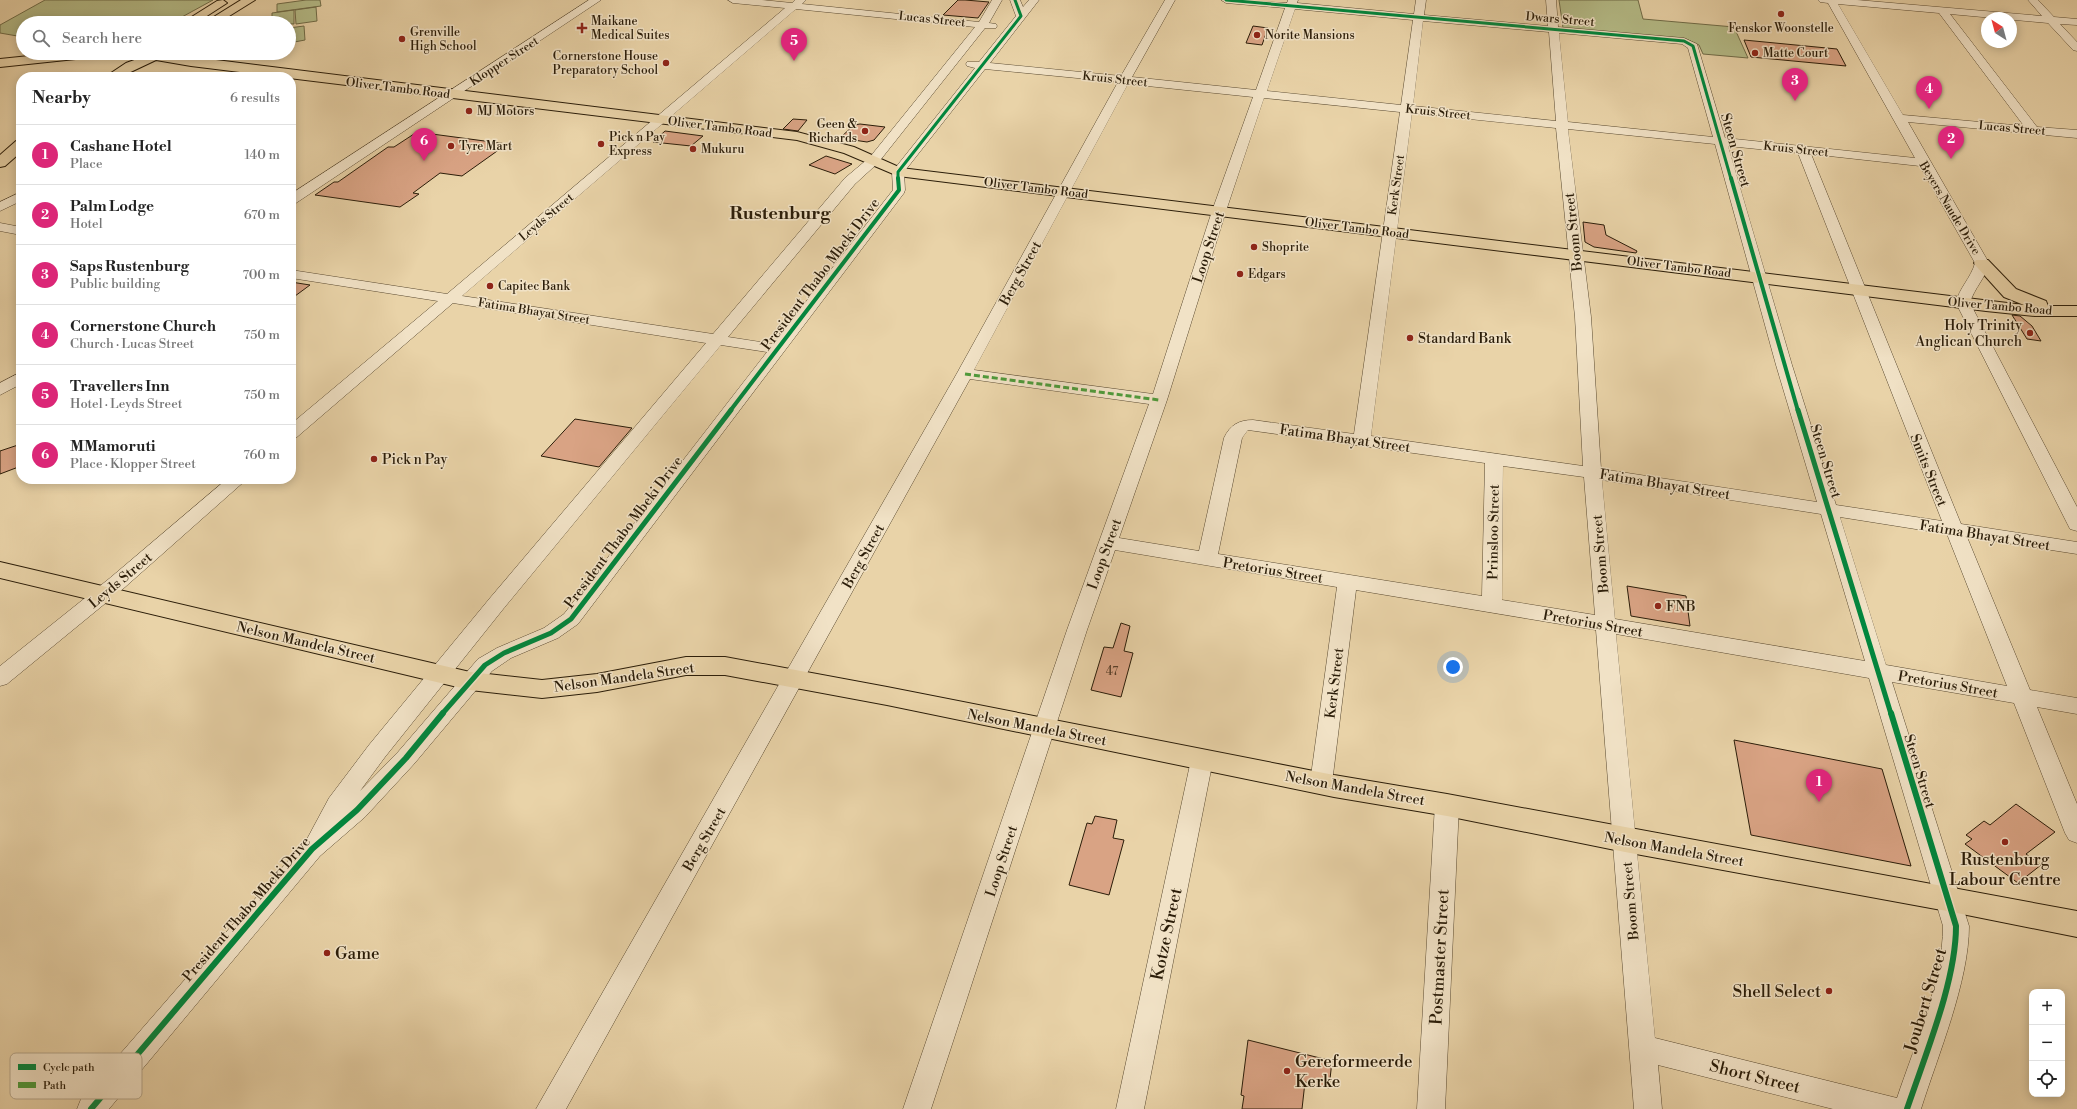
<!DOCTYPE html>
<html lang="en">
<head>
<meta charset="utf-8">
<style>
	:root { --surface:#fff; --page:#f6f6f6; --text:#222; --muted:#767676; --line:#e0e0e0; --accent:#db2777 }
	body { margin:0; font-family:"Libre Bodoni",serif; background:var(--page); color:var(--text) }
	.controls { position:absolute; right:12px; bottom:12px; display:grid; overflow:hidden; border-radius:8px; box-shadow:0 2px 10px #0003 }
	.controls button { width:36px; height:36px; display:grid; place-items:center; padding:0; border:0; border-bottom:1px solid var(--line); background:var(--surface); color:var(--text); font:20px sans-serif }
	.compass { position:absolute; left:1981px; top:12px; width:36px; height:36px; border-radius:50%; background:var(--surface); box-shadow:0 2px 10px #0003; rotate:324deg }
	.you { position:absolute; left:1453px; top:667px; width:14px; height:14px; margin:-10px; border:3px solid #fff; border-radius:50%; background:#1a73e8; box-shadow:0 0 0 6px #1a73e833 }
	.badge { display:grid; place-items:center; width:26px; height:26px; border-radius:50%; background:var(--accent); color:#fff; font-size:13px; font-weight:700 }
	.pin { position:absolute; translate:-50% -33px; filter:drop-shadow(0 1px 2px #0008) }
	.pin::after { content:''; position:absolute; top:21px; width:14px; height:12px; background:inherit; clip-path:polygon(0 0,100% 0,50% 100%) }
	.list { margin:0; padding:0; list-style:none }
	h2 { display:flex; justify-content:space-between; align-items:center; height:52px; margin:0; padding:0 16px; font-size:17px }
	h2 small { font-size:13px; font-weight:400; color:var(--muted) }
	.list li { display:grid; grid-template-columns:26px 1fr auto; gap:12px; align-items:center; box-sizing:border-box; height:60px; padding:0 16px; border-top:1px solid var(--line) }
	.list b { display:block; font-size:15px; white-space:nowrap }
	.list p { margin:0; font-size:13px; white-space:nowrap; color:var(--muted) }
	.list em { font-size:13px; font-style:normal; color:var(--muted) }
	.icon { flex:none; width:22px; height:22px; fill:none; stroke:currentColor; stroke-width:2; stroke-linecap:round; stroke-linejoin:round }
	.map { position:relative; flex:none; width:2077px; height:1109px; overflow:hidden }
	.search { position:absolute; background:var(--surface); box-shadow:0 2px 10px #0003; left:16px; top:16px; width:280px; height:44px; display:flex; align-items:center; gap:10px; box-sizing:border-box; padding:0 14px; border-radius:22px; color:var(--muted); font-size:15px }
	.panel { position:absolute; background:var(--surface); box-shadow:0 2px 10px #0003; left:16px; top:72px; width:280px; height:412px; border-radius:16px }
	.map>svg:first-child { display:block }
	.green { fill:#b5bc88; stroke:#706c48 }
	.building { fill:#d9a384; stroke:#2b1d09 }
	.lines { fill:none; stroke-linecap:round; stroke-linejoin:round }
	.minor-casing { stroke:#5a4a31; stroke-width:1 }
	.major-casing { stroke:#2b1d09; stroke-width:2 }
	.minor { fill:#f1e2c6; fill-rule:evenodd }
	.major { fill:#e9d3a8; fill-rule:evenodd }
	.quiet { stroke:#4f9a3b; stroke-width:3; stroke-dasharray:6 3; stroke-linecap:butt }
	.cycleway-far3-casing { stroke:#f1e2c6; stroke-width:4.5 }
	.cycleway-far2-casing { stroke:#f1e2c6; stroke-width:6 }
	.cycleway-far1-casing { stroke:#f1e2c6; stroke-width:8 }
	.cycleway-casing { stroke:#f1e2c6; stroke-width:9 }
	.cycleway-far3 { stroke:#00873e; stroke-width:3 }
	.cycleway-far2 { stroke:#00873e; stroke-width:4 }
	.cycleway-far1 { stroke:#00873e; stroke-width:5 }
	.cycleway { stroke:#00873e; stroke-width:6 }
	.poi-dot { fill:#8f2418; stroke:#f1e2c6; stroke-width:1.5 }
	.labels { text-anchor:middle; stroke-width:3; stroke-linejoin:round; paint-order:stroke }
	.far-street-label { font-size:12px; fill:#2b1d09; stroke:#f1e2c6 }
	.far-poi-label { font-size:12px; fill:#2b1d09; stroke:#f1e2c6; text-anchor:start }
	.number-label { font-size:12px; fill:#563e28 }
	.street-label { font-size:14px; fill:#2b1d09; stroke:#f1e2c6 }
	.poi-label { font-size:14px; fill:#2b1d09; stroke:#f1e2c6; text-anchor:start }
	.near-poi-label { font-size:17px; fill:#2b1d09; stroke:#f1e2c6; text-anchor:start }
	.near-street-label { font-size:17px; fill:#2b1d09; stroke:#f1e2c6 }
	.far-town-label { font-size:18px; font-weight:bold; fill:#2b1d09; stroke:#f1e2c6 }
	.key { fill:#f1e2c6; stroke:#b6a78d; stroke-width:1 }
	.key-label { font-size:11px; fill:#2b1d09 }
</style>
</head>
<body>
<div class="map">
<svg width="2077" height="1109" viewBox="0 0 2077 1109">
	<rect width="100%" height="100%" fill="#e9d3a8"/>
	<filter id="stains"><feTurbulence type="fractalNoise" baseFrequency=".005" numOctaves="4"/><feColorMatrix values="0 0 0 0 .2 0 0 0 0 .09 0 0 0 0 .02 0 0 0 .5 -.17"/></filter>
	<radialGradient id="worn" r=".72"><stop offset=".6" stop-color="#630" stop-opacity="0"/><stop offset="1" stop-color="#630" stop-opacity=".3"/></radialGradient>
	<!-- green -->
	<path class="green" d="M45,0H213L171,23H23V37L0,33V25Z
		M306,0H320L321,6L277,12V4Z
		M1559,0H1638L1643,19L1734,27L1748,58L1703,54L1699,45L1686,39L1563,28Z
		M316,7L317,21L296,24L295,10Z
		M294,10V24L272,23V13Z
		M304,26L305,40L289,43V28Z"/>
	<!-- building -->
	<path class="building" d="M958,0H965L989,2L978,18L943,15Z
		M1253,26L1268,28L1262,45L1246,43Z
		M1744,40L1837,49L1846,66L1751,57Z
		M793,119L807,120L798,131L783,129Z
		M860,124L885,127L874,140L867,142L840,138L854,125Z
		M665,131L703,136L691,146L653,142Z
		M417,132L507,144L462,176L440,173L413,193L419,194L400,207L315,195L334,182H338L388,147H394Z
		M826,156L852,164L835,174L809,165Z
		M1583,222L1604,225L1606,235L1637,251L1636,253L1594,247L1585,242Z
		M291,282L310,285L291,299Z
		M2012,315L2020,316L2032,326L2041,341L2027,339Z
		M575,419L632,428L599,467L541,456Z
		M21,444V466L0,474V451Z
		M1627,586L1686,596L1690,626L1631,616Z
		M1121,623L1130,626L1124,651L1133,653L1121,697L1091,690L1104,647L1113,648Z
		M1734,740L1882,769L1911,866L1751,835Z
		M2016,804L2055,832L2026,854L2041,865L2018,883L1965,844L1972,839L1966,835L1984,821L1990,825Z
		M1095,816L1117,820L1113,838L1124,840L1109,895L1069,885L1087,823L1092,824Z
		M1248,1040L1332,1061L1329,1088L1305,1082L1302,1109H1242L1244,1096L1241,1095Z"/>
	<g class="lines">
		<defs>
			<path id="minor" d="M589,0H601L296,203L291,204V194Z
				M728,0H762L792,3L795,0H806L802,4L979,22L992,0H1002L989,23L996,24L997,26L996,28H985L878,163L855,184L728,337L773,344L893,190L892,172L975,68L967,66L966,64L967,62H979L1016,16L1010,0H1020L1023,7L1029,0H1039L990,63L1121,76L1165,0H1175L1132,77L1256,90L1285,8L1226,3L1221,0L1287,3L1288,0H1298L1297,3L1414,14L1416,0H1426L1424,15L1548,26L1546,0H1556L1558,27L1684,38L1697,44L1725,138L1915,158L1828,3L1820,2L1818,0H1857L2042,16L2028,0H2038L2054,17L2077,19V25L2060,24L2077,42V51L2073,50L2048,23L1950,14L2037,127L2077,130V138L1908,122L1989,263C1986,278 1974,288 1970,303L2077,507V531L2070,529L2068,525L1956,303C1959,288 1971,278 1975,263L1920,166L1811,154L1961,524L2077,542V554L1967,537L2030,690L2077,698V714L2037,707L2077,804V843L2069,840L2065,833L2014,703L1892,682L1969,926C1969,982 1938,1055 1921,1109H1833L1658,1065L1662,1109H1634L1596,630L1356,590L1332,783L1329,790L1321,792L1313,790L1310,783L1337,587L1115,550L1087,630L931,1109H903L1067,630L1149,404L970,379L566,1109H536L956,375L1118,82L985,69L904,172L905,190L904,193L578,624L558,638L511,658L492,671L414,764L365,817L320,856L109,1109H77L81,1099L307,839L329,798L369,745L490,598L706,343L453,303L297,437L291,438V424L438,301L291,278V270L447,294L785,8L733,3ZM1838,4L1939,13L2024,126L1903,115ZM796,9L975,27L870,157L845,178L713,334L462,296ZM1295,9L1413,20L1401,105L1267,91ZM1423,21L1549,32L1556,121L1413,106ZM1559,33L1682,44L1688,48L1713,137L1568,122ZM1128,84L1253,97L1212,211L1153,394L974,370ZM1264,98L1400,112L1354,434L1253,420C1239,420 1230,425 1224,438L1199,551L1119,538L1167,400L1226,211ZM1412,113L1556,128L1575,317L1583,466L1371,436ZM1568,129L1715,144L1776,365L1817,502L1601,469L1591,317ZM1728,146L1798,153L1942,521L1836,505L1792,365ZM721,345L767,352L564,614L544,628L497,648L478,659L398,752L360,791L385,757L504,608ZM1248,430L1485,463L1482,596L1218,554L1242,438ZM1503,466L1584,477L1595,615L1502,600ZM1602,480L1821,514L1865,661L1615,619ZM1840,517L1947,534L2007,686L1886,665ZM1616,634L1869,678L1943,926C1943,982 1915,1044 1897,1098L1655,1038Z
				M259,67L264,70C258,78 251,77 241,77Z
				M21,192V201L0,211V202Z
				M0,223L21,227V235L0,231Z
				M21,372V384L0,395V383Z
				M227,479H247L124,588L7,684L0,686V666L110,578Z
				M1202,751L1210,754L1213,760L1144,1109H1116L1191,760L1194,754Z
				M1447,795L1455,798L1459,805L1445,1109H1417L1435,805L1439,798Z"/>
			<path id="major" d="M241,0H255L218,23H204Z
				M217,1L223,0L227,3L196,23H182Z
				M58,53H160L797,132L854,147L901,168L2024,305L2004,297L1976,266L1974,263L1976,260H1988L2016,289L2046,301L2048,306H2077V316H2035L1986,311L898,176L844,153L797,140L191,66L156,60L120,77H105L126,63L140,58H85L0,67V59Z
				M21,140V152L5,166L0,167V155L16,141Z
				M0,562L470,672L542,680L597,674L686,657H725L887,687L1334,775L1447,794L2077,911V937L1947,911L1625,852L1447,816L1334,797L887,705L725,675H686L597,692L542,698L470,690L0,578Z"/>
		</defs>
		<!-- minor casing -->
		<use href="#minor" class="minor-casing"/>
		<!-- major casing -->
		<use href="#major" class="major-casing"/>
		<!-- minor -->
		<use href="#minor" class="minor"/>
		<!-- major -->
		<use href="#major" class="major"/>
		<!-- quiet -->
		<path class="quiet" d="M965,374L1159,400"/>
		<defs>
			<path id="cycleway-far3" d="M1226,0L1684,41L1693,46L1731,179
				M898,179V172L1021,16L1015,0"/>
			<path id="cycleway-far2" d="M1731,178L1798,411
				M730,411L899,190L898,178"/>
			<path id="cycleway-far1" d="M1798,410L1891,714
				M442,714L485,665L504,653L551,633L571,619L731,410"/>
			<path id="cycleway" d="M1891,713L1956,926C1956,982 1925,1055 1907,1109
				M91,1109L312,849L357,810L406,758L443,713"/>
		</defs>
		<!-- cycleway-far3 casing -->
		<use href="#cycleway-far3" class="cycleway-far3-casing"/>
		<!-- cycleway-far2 casing -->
		<use href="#cycleway-far2" class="cycleway-far2-casing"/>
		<!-- cycleway-far1 casing -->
		<use href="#cycleway-far1" class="cycleway-far1-casing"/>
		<!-- cycleway casing -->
		<use href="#cycleway" class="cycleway-casing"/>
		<!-- cycleway-far3 -->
		<use href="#cycleway-far3" class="cycleway-far3"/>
		<!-- cycleway-far2 -->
		<use href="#cycleway-far2" class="cycleway-far2"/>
		<!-- cycleway-far1 -->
		<use href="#cycleway-far1" class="cycleway-far1"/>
		<!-- cycleway -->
		<use href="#cycleway" class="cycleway"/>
	</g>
	<!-- markers -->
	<g class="poi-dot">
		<circle cx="1781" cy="14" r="4"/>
		<path d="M580 22h4v4h4v4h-4v4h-4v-4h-4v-4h4z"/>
		<circle cx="1257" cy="35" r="4"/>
		<circle cx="402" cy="39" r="4"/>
		<circle cx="1755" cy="53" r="4"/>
		<circle cx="666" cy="63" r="4"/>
		<circle cx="469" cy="111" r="4"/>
		<circle cx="865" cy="131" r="4"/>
		<circle cx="601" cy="144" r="4"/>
		<circle cx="451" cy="146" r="4"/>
		<circle cx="693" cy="149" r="4"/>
		<circle cx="1254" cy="247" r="4"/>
		<circle cx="1240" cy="274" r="4"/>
		<circle cx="490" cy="286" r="4"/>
		<circle cx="2030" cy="333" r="4"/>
		<circle cx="1410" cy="338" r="4"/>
		<circle cx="374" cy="459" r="4"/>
		<circle cx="1658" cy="606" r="4"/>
		<circle cx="2005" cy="842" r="4"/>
		<circle cx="327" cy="953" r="4"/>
		<circle cx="1829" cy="991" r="4"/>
		<circle cx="1287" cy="1071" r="4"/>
	</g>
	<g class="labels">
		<!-- far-street labels -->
		<g class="far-street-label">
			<text transform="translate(932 19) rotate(6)" y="4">Lucas Street</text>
			<text transform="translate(1560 19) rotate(5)" y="4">Dwars Street</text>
			<text transform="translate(504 61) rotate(-33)" y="4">Klopper Street</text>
			<text transform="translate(1115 79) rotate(6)" y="4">Kruis Street</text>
			<text transform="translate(398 88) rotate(7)" y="4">Oliver Tambo Road</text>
			<text transform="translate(1438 112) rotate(6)" y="4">Kruis Street</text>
			<text transform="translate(720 127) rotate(7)" y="4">Oliver Tambo Road</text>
			<text transform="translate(2012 128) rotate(5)" y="4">Lucas Street</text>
			<text transform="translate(1796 149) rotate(6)" y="4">Kruis Street</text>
			<text transform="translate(1396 185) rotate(-82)" y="4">Kerk Street</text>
			<text transform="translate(1036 188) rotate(7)" y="4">Oliver Tambo Road</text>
			<text transform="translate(1950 208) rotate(59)" y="4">Beyers Naude Drive</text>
			<text transform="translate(546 217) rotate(-40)" y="4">Leyds Street</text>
			<text transform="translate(1357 228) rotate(7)" y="4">Oliver Tambo Road</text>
			<text transform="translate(1679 267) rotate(7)" y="4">Oliver Tambo Road</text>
			<text transform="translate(2000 306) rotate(5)" y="4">Oliver Tambo Road</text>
			<text transform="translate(534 311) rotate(9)" y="4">Fatima Bhayat Street</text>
		</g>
		<!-- far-poi labels -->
		<g class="far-poi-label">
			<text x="591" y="25">Maikane<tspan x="591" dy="14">Medical Suites</tspan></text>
			<text x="1781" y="32" text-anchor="middle">Fenskor Woonstelle</text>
			<text x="410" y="36">Grenville<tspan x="410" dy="14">High School</tspan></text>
			<text x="1265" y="39">Norite Mansions</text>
			<text x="1763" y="57">Matte Court</text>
			<text x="658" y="60" text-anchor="end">Cornerstone House<tspan x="658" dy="14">Preparatory School</tspan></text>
			<text x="477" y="115">MJ Motors</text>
			<text x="857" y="128" text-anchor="end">Geen &amp;<tspan x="857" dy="14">Richards</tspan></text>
			<text x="609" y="141">Pick n Pay<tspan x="609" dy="14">Express</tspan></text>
			<text x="459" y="150">Tyre Mart</text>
			<text x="701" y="153">Mukuru</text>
			<text x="1262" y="251">Shoprite</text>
			<text x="1248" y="278">Edgars</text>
			<text x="498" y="290">Capitec Bank</text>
		</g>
		<!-- number labels -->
		<g class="number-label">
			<text x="1112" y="675">47</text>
		</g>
		<!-- street labels -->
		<g class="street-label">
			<text transform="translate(1736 150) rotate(74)" y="5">Steen Street</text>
			<text transform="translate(1573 232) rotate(-96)" y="5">Boom Street</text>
			<text transform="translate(1208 247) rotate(-72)" y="5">Loop Street</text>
			<text transform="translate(1020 273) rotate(-61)" y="5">Berg Street</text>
			<text transform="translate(820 274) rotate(-53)" y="5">President Thabo Mbeki Drive</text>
			<text transform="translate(1345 438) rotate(8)" y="5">Fatima Bhayat Street</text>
			<text transform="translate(1826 461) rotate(73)" y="5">Steen Street</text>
			<text transform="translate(1929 470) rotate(68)" y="5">Smits Street</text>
			<text transform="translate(1665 484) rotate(9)" y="5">Fatima Bhayat Street</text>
			<text transform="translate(623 532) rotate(-53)" y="5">President Thabo Mbeki Drive</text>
			<text transform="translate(1493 532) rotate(-89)" y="5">Prinsloo Street</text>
			<text transform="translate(1985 535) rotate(9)" y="5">Fatima Bhayat Street</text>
			<text transform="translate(1104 554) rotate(-70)" y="5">Loop Street</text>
			<text transform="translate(1600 554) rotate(-95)" y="5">Boom Street</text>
			<text transform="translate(863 556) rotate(-61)" y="5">Berg Street</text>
			<text transform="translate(1273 570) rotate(9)" y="5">Pretorius Street</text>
			<text transform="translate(120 580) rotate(-40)" y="5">Leyds Street</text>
			<text transform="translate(1593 623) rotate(10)" y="5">Pretorius Street</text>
			<text transform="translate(306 642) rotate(13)" y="5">Nelson Mandela Street</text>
			<text transform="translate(624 677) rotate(-8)" y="5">Nelson Mandela Street</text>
			<text transform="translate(1334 683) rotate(-83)" y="5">Kerk Street</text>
			<text transform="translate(1948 684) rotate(10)" y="5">Pretorius Street</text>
			<text transform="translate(1037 727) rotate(11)" y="5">Nelson Mandela Street</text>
			<text transform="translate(1920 771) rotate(73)" y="5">Steen Street</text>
			<text transform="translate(1355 788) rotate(10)" y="5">Nelson Mandela Street</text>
			<text transform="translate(704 839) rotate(-60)" y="5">Berg Street</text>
			<text transform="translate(1674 849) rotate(10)" y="5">Nelson Mandela Street</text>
			<text transform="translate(1001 861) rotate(-72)" y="5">Loop Street</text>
			<text transform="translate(1630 901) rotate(-95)" y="5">Boom Street</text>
			<text transform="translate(246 909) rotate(-49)" y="5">President Thabo Mbeki Drive</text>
		</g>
		<!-- poi labels -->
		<g class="poi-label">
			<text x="2022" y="330" text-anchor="end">Holy Trinity<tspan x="2022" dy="16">Anglican Church</tspan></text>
			<text x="1418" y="343">Standard Bank</text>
			<text x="382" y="464">Pick n Pay</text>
			<text x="1666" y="611">FNB</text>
		</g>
		<!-- near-poi labels -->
		<g class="near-poi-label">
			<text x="2005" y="865" text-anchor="middle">Rustenburg<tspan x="2005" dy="20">Labour Centre</tspan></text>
			<text x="335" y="959">Game</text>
			<text x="1821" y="997" text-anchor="end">Shell Select</text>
			<text x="1295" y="1067">Gereformeerde<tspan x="1295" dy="20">Kerke</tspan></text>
		</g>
		<!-- near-street labels -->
		<g class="near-street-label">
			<text transform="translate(1166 934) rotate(-78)" y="6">Kotze Street</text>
			<text transform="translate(1439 957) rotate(-87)" y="6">Postmaster Street</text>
			<text transform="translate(1925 1000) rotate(-73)" y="6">Joubert Street</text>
			<text transform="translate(1755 1076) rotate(14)" y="6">Short Street</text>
		</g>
		<!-- far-town labels -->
		<g class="far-town-label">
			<text x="780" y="219">Rustenburg</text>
		</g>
	</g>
	<!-- legend -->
	<rect x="10" y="1053" width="132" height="46" rx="6" class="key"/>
	<rect x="18" y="1064" width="18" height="6" fill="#00873e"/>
	<rect x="18" y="1082" width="18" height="6" fill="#4f9a3b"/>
	<g class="key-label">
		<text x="43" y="1071">Cycle path</text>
		<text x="43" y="1089">Path</text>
	</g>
	<rect width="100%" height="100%" filter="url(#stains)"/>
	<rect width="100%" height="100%" fill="url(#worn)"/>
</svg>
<div class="controls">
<button>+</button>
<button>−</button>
<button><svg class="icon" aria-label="locate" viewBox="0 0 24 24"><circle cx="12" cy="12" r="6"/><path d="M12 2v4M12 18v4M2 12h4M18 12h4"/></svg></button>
</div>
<svg class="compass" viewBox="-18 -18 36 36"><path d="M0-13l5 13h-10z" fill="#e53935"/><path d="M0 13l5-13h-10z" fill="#767676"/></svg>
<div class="you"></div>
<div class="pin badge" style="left:1819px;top:802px">1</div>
<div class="pin badge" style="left:1951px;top:159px">2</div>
<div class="pin badge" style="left:1795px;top:101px">3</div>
<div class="pin badge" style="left:1929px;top:109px">4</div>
<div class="pin badge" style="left:794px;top:61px">5</div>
<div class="pin badge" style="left:424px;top:161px">6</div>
<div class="search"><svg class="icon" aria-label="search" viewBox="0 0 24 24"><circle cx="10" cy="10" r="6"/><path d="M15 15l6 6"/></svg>Search here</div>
<section class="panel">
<h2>Nearby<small>6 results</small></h2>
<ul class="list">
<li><span class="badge">1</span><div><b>Cashane Hotel</b><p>Place</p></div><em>140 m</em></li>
<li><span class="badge">2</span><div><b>Palm Lodge</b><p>Hotel</p></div><em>670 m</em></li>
<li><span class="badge">3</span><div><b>Saps Rustenburg</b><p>Public building</p></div><em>700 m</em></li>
<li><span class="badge">4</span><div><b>Cornerstone Church</b><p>Church · Lucas Street</p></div><em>750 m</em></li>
<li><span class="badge">5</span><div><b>Travellers Inn</b><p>Hotel · Leyds Street</p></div><em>750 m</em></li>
<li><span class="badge">6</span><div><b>MMamoruti</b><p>Place · Klopper Street</p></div><em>760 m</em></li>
</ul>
</section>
</div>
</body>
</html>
